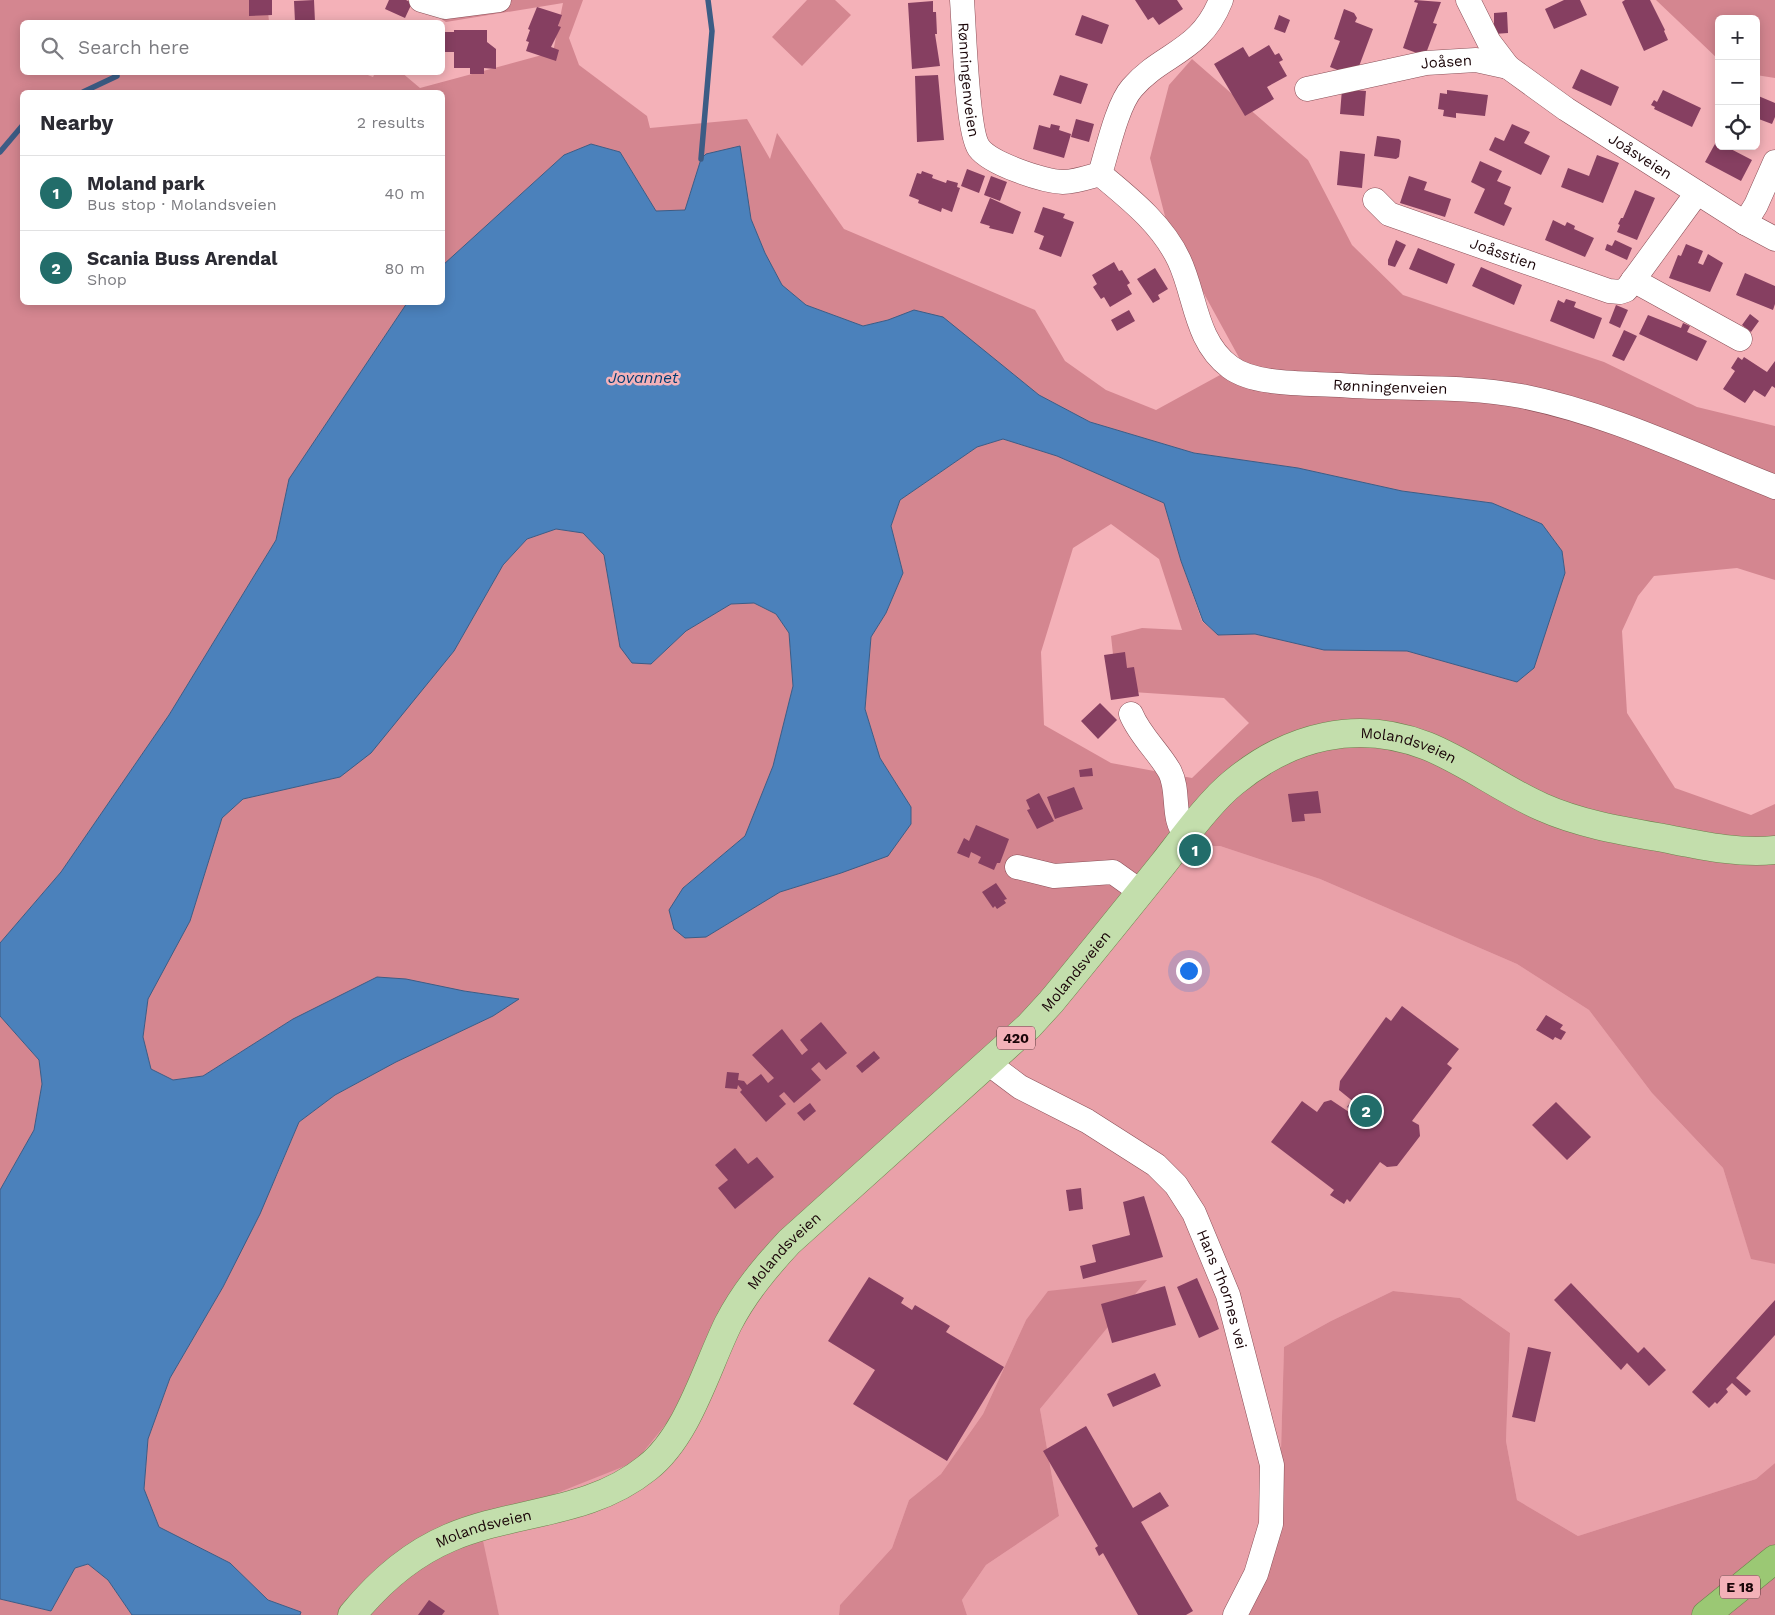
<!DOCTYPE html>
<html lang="en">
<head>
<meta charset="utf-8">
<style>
	:root { --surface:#fff; --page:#f2f2f3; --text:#2b2b33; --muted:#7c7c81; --line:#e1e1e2; --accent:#226d6a }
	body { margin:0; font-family:"Work Sans",sans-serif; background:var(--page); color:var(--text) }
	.controls { position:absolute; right:15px; top:15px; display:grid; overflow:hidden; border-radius:8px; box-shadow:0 2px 12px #0003 }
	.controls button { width:45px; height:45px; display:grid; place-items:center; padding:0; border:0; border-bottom:1px solid var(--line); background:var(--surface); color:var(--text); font:25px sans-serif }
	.you { position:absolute; left:1188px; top:970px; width:18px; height:18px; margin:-12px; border:4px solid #fff; border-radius:50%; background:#1a73e8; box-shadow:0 0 0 8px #1a73e833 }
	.badge { display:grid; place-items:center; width:32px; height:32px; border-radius:50%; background:var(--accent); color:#fff; font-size:16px; font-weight:700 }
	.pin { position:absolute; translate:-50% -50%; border:2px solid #fff; box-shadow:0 1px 5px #0006 }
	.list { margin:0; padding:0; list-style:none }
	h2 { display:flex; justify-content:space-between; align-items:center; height:65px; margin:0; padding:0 20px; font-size:21px }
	h2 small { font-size:16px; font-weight:400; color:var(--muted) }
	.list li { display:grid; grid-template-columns:32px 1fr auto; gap:15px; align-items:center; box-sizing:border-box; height:75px; padding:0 20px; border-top:1px solid var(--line) }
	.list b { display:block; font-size:19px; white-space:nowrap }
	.list p { margin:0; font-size:16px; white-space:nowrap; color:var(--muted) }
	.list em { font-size:16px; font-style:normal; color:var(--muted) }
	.icon { flex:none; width:28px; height:28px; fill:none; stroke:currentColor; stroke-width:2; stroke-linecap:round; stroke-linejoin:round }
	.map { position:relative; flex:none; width:1775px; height:1615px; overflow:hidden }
	.search { position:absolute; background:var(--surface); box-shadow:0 2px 12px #0003; left:20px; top:20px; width:425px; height:55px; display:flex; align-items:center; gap:12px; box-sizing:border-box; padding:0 18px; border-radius:8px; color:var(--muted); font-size:19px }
	.panel { position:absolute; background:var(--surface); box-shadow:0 2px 12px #0003; left:20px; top:90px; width:425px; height:215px; border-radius:8px }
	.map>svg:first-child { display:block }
	.built { fill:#e9a1a9 }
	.green { fill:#d48690; fill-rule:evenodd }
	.water { fill:#4b81bb; stroke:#3c5c85 }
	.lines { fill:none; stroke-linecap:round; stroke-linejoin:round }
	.stream { stroke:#3c5c85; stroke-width:5.5 }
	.building { fill:#863f61 }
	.minor-casing { stroke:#8a5058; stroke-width:25 }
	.major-casing { stroke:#6e844e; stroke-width:29 }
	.highway-casing { stroke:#6e844e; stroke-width:29 }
	.minor { stroke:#fff; stroke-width:24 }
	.major { stroke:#c3deac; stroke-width:28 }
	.highway { stroke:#9bc874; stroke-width:28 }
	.labels { text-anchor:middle; stroke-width:5; stroke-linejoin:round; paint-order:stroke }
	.shield { fill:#f4b1b8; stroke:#5b393d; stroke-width:1 }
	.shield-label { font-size:14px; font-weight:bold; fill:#1a0508 }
	.street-label { font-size:15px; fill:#1a0508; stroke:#f4b1b8 }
	.water-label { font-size:16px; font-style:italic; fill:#003e74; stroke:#f4b1b8 }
</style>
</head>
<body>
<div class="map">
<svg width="1775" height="1615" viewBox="0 0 1775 1615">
	<rect width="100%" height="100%" fill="#f4b1b8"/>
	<!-- built -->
	<path class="built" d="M1220,846L1320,879L1517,964L1589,1010L1652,1093L1723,1168L1751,1258L1775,1264V1463L1756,1479L1578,1536L1517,1500L1506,1441L1510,1333L1460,1298L1393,1291L1331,1321L1284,1347L1281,1450L1267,1554L1227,1615H967L962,1600L986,1565L1059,1516L1040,1409L1146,1281L1026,1320L983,1414L941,1474L909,1500L892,1548L840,1605L839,1615H499L481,1536L744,1294L1184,847Z"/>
	<!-- green -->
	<path class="green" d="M0,0H267L269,22H22V72H360L373,77L375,73L401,72L420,88L553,52L563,3L446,22L412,0H583L569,38L579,65L647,116L650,128L747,119L770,159L777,133L844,229L1035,310L1065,361L1106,390L1156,410L1242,363L1168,228L1150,158L1169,85L1192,59L1308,160L1352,245L1403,295L1604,362L1697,407L1775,426V580L1737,568L1654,576L1638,596L1622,631L1627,713L1675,788L1751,815L1775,804V1264L1751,1259L1723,1168L1652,1093L1589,1010L1517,964L1320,879L1220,846L1184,847L1113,925L802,1228L697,1386L635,1462L537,1501L482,1536L499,1615H300L301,1612L268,1600L230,1563L159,1527L144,1490L148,1439L170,1378L223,1287L277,1175L299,1122L335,1095L396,1062L493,1016L518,999L464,991L293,1019L203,1076L173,1080L151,1069L143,1037L148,998L190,921L222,818L243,799L340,777L454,651L503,565L527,539L556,529L583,533L604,555L620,647L651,664L686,631L731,604L754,603L776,614L789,633L793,686L773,766L745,836L683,888L706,937L780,892L841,873L911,807L880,758L865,709L871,637L886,613L903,573L891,526L900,500L977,447L1003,439L1057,456L1164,503L1181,561L1202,621L1218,635L1255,634L1324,650L1407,651L1517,682L1565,573L1562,551L1542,524L1492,503L1402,491L1298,468L1194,453L1090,422L1039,395L999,363L888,320L863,326L806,305L782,285L765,253L751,219L739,146L701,159L685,210L656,211L620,152L591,144L564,155L443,265L442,92H22V302L407,303L289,479L276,540L169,715L61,872L0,943ZM1111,524L1159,559L1182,630L1142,628L1111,636L1117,691L1224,698L1249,723L1192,778L1111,763L1044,725L1041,652L1073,548Z
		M807,0H835L851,15L802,66L772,37Z
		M1656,0H1775V78L1756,75V19H1719V60Z
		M0,1016L39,1060L42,1084L34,1130L0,1190Z
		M1147,1280L1040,1409L1059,1516L986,1565L962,1600L967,1615H839L840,1605L892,1548L909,1500L941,1474L983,1414L1026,1320L1048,1291Z
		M1393,1291L1460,1298L1510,1333L1506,1441L1517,1500L1578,1536L1756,1479L1775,1463V1615H1227L1267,1554L1281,1450L1284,1347L1331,1321Z
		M88,1564L108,1580L132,1615H0V1599L51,1611L75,1568Z"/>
	<!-- water -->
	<path class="water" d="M591,144L620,152L656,211L685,210L701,159L706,154L740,146L751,219L765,253L782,285L806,305L863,326L888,320L914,310L943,317L1039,395L1090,422L1194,453L1298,468L1402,491L1492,503L1542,524L1562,551L1565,573L1534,668L1517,682L1407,651L1324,650L1255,634L1218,635L1203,621L1181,561L1164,503L1057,456L1003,439L977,447L900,500L891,526L903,573L886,613L871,637L865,709L880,758L911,807V824L888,856L841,873L780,892L706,937L685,938L674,929L669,910L683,888L745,836L773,766L793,686L789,633L776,614L754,603L731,604L686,631L651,664L632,663L620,647L604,555L583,533L556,529L527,539L503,565L454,651L371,753L340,777L243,799L222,818L190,921L148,999L143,1037L151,1069L173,1080L203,1076L293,1019L377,977L406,979L464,991L519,999L493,1016L396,1062L335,1095L299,1122L260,1214L223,1287L170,1378L148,1439L144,1489L159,1527L230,1563L268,1600L301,1612L300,1615H132L108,1580L88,1564L75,1568L51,1611L0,1599V1190L34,1130L42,1084L39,1060L0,1016V943L61,872L169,715L276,540L289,479L407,303L442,302L443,265L564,155Z"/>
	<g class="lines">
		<!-- stream -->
		<path class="stream" d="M83,92L117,76
			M0,152L22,126
			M701,159L712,31L708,0"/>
	</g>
	<!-- building -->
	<path class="building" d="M249,0H272V15L249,16Z
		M314,0L315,22H295L294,1Z
		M389,0H406L412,3L405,18L385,9Z
		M1135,0H1177L1183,9L1159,25L1153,17L1148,20Z
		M1415,0L1441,2L1433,23L1437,24L1425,56L1403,48L1418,3L1414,2Z
		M1564,0H1580L1587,15L1554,29L1545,9Z
		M1625,0H1650L1665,30L1664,31L1668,40L1644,51L1622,2Z
		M933,1V12H936L937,34H935L940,66L912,69L908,3Z
		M537,7L562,15L558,26L561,27L551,47L559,50L556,61L526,51L529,42L526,41L530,30L528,29Z
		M1344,9L1354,13L1357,18L1355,22L1373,29L1355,77L1330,67L1340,41L1334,39Z
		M1507,12L1508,33L1494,34V13Z
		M1082,15L1109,25L1102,44L1075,35Z
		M1279,15L1290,20L1285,33L1274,29Z
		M412,20H433V22H412Z
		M454,30H487V42L496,49V69L484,68V74H470V68H454V52H442V32H454Z
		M1269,45L1275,55L1279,53L1283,60L1279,62L1287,76L1267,87L1274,99L1245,116L1214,64L1243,47L1249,57Z
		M1581,69L1619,87L1611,106L1572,88Z
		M938,75L944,140L917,142L915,76Z
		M1060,75L1088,84L1081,104L1053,95Z
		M1342,89L1366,91L1364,116L1340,114Z
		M1447,90L1488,95L1485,116L1456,113V118L1443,116L1444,110L1438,109L1440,93L1447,94Z
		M1663,90L1701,108L1692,127L1654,109L1655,107L1651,105L1654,100L1657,102Z
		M1756,95L1775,103V117L1772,124L1756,118Z
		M1076,119L1094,124L1089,142L1071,137Z
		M1051,124L1060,126L1059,130L1071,134L1064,158L1033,149L1039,125L1050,128Z
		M1512,124L1530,132L1524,143L1550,156L1541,175L1489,150L1495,137L1504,141Z
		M1377,136L1399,139L1401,141L1399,157L1396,159L1374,156Z
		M1716,142L1719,146H1725L1752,160L1741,181L1705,162Z
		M1340,151L1365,154L1362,188L1337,185Z
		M1597,155L1619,163L1603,203L1561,187L1568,168L1589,176Z
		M1480,161L1502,171L1497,181L1511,187L1504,204L1512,208L1504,226L1474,213L1485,189L1471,182Z
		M967,169L985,176L979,193L961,186Z
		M922,171L933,175L932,178L946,183L947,180L958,183L957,187L960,188L952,212L942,208L941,212L918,203L919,200L909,196L917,173L921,174Z
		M991,176L1007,182L1000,201L984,195Z
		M1409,176L1427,182L1424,190L1451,199L1445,217L1400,203Z
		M1635,190L1655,198L1637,240L1617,232L1620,225L1618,224L1621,218H1623Z
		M990,198L1021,212L1013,234L989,228L990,226L980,223Z
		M1043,207L1065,214L1063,218L1074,222L1061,257L1039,249L1044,236L1034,232Z
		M1553,220L1565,226L1567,222L1575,226L1574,229L1594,238L1585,257L1545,240Z
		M1396,240L1406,245L1395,267L1388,265V260Z
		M1615,240L1632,248L1627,260L1605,250L1607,244L1612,246Z
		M1686,244L1703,251L1698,263L1703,265L1708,254L1723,263L1710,292L1669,278L1678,255L1681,256Z
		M1418,248L1455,264L1447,284L1409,269Z
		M1114,262L1119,271L1122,270L1130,283L1127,285L1132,294L1110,307L1104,297L1101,299L1093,287L1097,284L1092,275Z
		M1481,267L1522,285L1514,305L1472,286Z
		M1155,268L1168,289L1158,295L1160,299L1153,303L1137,279Z
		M1745,273L1775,286V304L1773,310L1736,295Z
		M1566,299L1576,302L1574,307L1602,318L1594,339L1550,321L1558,300L1564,303Z
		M1616,305L1628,310L1620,328L1609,323Z
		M1129,310L1135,321L1117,331L1111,320Z
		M1750,314L1759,321L1751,332L1742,325Z
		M1648,315L1681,328L1683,323L1690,326L1687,332L1707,341L1697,361L1639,334Z
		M1624,330L1637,336L1624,361L1612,356Z
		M1738,357L1742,360L1744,357L1767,372L1775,361V388L1772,386L1765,397L1754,390L1745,403L1723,389L1735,371L1731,368Z
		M1125,652L1127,668L1134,667L1139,696L1111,700L1104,655Z
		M1100,703L1117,720L1098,739L1081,721Z
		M1092,768L1093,776L1080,777L1079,770Z
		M1074,787L1083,809L1055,819L1047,797Z
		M1318,791L1321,813L1304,814L1305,821L1292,822L1288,794Z
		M1039,793L1054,821L1037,829L1027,810L1030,809L1026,800Z
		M976,825L1009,839L1000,863H997L994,870L978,863L981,857L971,852L969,858L957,853L964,838L969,841Z
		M996,883L1007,899L1004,900L1006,903L997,909L995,906L993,908L982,892Z
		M1402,1006L1459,1049L1447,1064L1452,1068L1412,1121L1419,1125L1420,1136L1397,1166L1387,1167L1380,1162L1350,1202L1347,1199L1344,1204L1330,1195L1334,1190L1271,1142L1302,1101L1317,1112L1324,1102L1331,1100L1349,1112L1350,1109L1347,1107L1350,1103H1355L1339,1090L1340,1081L1386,1017L1391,1021Z
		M1546,1015L1563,1025L1560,1029L1566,1032L1561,1040L1555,1037L1553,1040L1536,1030Z
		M821,1022L847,1053L826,1070L819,1062L811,1069L821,1080L794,1103L784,1092L779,1096L786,1104L766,1122L740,1092L742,1090L738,1085L737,1089L725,1088L727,1072L739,1073L738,1080L744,1081L747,1085L761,1074L768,1083L774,1078L752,1055L782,1029L802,1055L808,1050L800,1040Z
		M874,1051L880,1058L862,1073L856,1066Z
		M1556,1102L1591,1137L1567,1160L1532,1125Z
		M810,1103L816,1111L804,1121L797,1113Z
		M735,1148L748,1164L757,1157L774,1177L735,1209L718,1188L728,1180L715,1165Z
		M1081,1188L1083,1209L1069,1211L1066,1190Z
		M1144,1196L1163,1257L1083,1279L1080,1266L1096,1262L1092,1245L1130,1235L1123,1202Z
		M869,1277L904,1298L901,1303L912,1310L915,1305L950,1326L946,1332L1004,1367L947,1461L853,1404L875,1370L828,1341Z
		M1197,1278L1219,1329L1199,1338L1177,1287Z
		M1571,1283L1638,1353L1644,1347L1666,1370L1649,1386L1627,1363L1621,1370L1554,1300Z
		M1165,1286L1176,1325L1112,1343L1101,1304Z
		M1775,1300V1335L1736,1378L1751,1391L1746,1396L1732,1383L1726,1389L1728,1392L1717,1404L1715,1402L1709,1408L1692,1392Z
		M1528,1347L1551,1352L1535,1422L1512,1417Z
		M1155,1373L1161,1386L1113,1407L1107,1394Z
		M1086,1426L1133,1508L1160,1492L1169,1506L1141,1522L1193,1611L1186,1615H1138L1103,1553L1099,1556L1095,1548L1098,1546L1043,1451Z
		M429,1600L445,1611L442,1615H418Z"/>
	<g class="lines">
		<defs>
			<g id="minor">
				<path d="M421,0L445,7L499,0"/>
				<path id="s1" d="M962,0C964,26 967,132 979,148C991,164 1043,181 1063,182C1075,182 1089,177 1100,174"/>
				<path id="s2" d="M1221,0C1200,53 1163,52 1132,88C1117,105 1107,152 1100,174C1130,199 1162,224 1179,260C1196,296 1195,341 1230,367C1255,386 1309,383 1340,385C1401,390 1461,385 1521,396C1611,414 1691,454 1775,487"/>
				<path id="s3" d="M1468,0L1489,42L1508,67L1566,109L1745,223L1775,239"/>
				<path id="s4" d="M1307,89L1426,63L1476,60L1508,67"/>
				<path id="s5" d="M1375,200L1389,214L1609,291L1620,292L1626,290L1697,193"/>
				<path d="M1745,223L1756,205L1775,162"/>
				<path d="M1633,280L1740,339"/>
				<path d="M1131,714C1140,736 1159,752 1170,772C1180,792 1171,819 1186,835"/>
				<path d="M1017,867L1054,876L1113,872L1141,892"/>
				<path id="s6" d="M988,1063L1020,1087L1087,1121L1156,1165L1176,1185L1194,1213L1228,1295L1272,1465L1271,1524L1256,1574L1235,1615"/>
			</g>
			<g id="major">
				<path id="s7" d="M352,1615C379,1582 409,1555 449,1538C514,1510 589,1515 647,1468C688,1436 706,1369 728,1324C744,1293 765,1268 789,1242L1029,1026L1051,1002C1089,956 1126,910 1163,864C1182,840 1210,801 1234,782C1290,736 1357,719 1427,746C1467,762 1503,790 1542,807C1580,824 1623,831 1663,838C1699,845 1739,854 1775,850"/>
			</g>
			<path id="highway" d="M1706,1615L1775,1559"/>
		</defs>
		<!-- minor casing -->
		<use href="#minor" class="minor-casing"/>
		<!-- major casing -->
		<use href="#major" class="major-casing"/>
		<!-- highway casing -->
		<use href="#highway" class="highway-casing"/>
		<!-- minor -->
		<use href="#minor" class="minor"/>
		<!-- major -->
		<use href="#major" class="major"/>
		<!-- highway -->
		<use href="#highway" class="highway"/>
	</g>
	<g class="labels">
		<!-- shield labels -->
		<g class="shield">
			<rect x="997" y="1026.5" width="38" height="23" rx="4"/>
			<rect x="1720" y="1575.5" width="40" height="23" rx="4"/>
		</g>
		<g class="shield-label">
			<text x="1016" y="1043">420</text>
			<text x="1740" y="1592">E 18</text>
		</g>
		<!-- street labels -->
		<g class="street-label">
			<text dy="5" stroke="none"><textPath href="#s4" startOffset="142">Joåsen</textPath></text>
			<text dy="5" stroke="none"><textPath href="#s1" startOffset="80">Rønningenveien</textPath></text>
			<text dy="5" stroke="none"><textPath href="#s3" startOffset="238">Joåsveien</textPath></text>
			<text dy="5" stroke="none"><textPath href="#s5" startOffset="141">Joåsstien</textPath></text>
			<text dy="5" stroke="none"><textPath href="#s2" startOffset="621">Rønningenveien</textPath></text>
			<text dy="5" stroke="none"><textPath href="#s7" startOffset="1436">Molandsveien</textPath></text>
			<text dy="5" stroke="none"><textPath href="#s7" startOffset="1001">Molandsveien</textPath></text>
			<text dy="5" stroke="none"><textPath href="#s7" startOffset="596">Molandsveien</textPath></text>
			<text dy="5" stroke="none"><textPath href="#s6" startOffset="340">Hans Thornes vei</textPath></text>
			<text dy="5" stroke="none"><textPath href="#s7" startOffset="161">Molandsveien</textPath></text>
		</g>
		<!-- water labels -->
		<g class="water-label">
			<text x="643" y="383">Jovannet</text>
		</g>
	</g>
</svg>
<div class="controls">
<button>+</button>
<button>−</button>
<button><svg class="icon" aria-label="locate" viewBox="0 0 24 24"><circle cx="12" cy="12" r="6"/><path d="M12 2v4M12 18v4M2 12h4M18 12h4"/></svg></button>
</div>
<div class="you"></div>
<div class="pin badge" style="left:1195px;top:850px">1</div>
<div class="pin badge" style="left:1366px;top:1111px">2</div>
<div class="search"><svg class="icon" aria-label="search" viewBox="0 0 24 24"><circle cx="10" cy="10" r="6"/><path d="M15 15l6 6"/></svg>Search here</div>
<section class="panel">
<h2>Nearby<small>2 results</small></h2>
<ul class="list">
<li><span class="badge">1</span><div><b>Moland park</b><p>Bus stop · Molandsveien</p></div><em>40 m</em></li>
<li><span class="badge">2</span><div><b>Scania Buss Arendal</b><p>Shop</p></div><em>80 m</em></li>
</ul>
</section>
</div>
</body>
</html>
